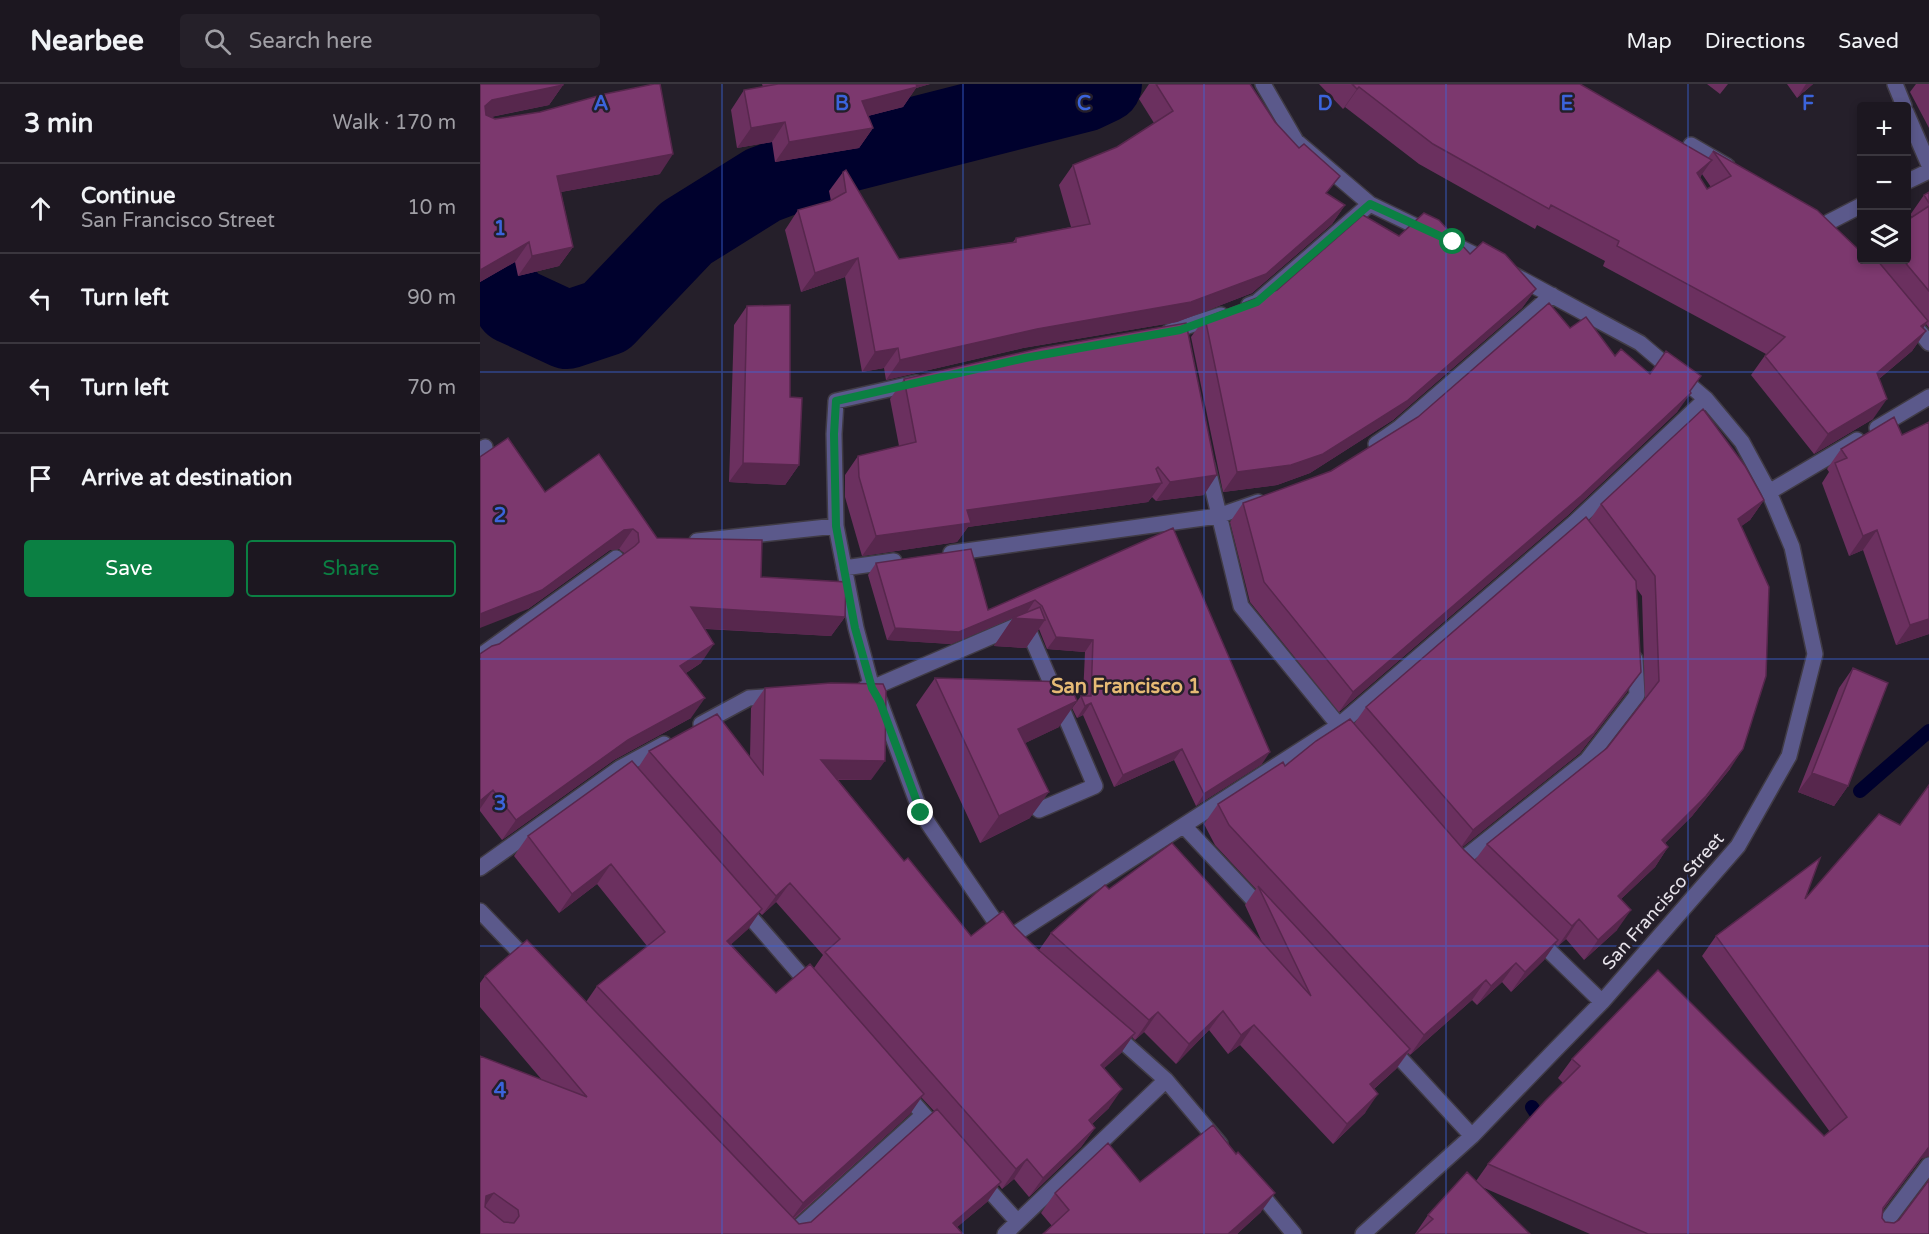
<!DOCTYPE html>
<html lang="en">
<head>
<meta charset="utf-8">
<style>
	:root { --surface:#1c1720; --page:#252029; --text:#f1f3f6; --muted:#a09fa5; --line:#3a363e; --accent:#0b8043 }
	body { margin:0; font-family:"Varela Round",sans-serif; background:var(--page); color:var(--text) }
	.controls { position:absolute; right:18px; top:18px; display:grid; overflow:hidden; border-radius:6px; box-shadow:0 3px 9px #0003 }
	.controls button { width:54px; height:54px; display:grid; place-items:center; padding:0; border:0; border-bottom:2px solid var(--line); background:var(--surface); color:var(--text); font:30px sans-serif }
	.stop { position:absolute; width:18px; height:18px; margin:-14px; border:4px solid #0b8043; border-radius:50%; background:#fff }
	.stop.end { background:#0b8043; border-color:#fff; box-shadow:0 2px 6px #0008 }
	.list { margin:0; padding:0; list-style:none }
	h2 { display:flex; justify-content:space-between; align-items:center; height:78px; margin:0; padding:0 24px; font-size:26px }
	h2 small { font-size:20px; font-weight:400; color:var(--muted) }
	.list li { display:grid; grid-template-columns:39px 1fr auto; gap:18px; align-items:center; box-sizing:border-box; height:90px; padding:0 24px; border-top:2px solid var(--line) }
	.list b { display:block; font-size:22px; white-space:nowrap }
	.list p { margin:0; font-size:20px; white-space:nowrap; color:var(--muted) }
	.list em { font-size:20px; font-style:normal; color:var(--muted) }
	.actions { display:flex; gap:12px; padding:18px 24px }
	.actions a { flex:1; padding:14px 0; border:2px solid var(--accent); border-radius:6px; text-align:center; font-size:21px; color:var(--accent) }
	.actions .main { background:var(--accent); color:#fff }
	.icon { flex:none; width:33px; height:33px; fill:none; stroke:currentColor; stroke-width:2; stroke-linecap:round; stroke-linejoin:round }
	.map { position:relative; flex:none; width:1449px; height:1150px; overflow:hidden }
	header { display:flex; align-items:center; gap:36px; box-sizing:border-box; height:84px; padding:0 30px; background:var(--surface); border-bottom:2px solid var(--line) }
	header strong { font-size:28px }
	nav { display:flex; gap:33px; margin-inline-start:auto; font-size:21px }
	.search { width:420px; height:54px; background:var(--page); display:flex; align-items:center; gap:15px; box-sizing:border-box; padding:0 21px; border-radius:6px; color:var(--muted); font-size:22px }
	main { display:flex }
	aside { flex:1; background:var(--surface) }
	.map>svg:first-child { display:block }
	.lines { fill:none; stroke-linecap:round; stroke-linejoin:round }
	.stream { stroke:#00012d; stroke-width:14 }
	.river { stroke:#00012d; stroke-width:78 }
	.minor-casing { stroke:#403b45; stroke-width:18 }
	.minor { stroke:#5b598b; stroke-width:15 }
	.wall { fill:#6b305f; fill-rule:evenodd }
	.shaded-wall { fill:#57274d }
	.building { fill:#7c386e; stroke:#57274d; stroke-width:1.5; fill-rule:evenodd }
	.route { stroke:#0b8043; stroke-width:8 }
	.grid { fill:none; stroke:#3b64db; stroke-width:1.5; stroke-opacity:0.55 }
	.labels { text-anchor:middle; stroke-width:5; stroke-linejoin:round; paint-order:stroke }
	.street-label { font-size:18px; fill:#e8e4eb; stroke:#251f2a }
	.neighbourhood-label { font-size:20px; font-weight:bold; fill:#e6ba75; stroke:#251f2a }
	.grid-label { font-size:20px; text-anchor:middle; font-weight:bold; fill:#3b64db; stroke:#251f2a; stroke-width:5; stroke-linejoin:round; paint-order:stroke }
</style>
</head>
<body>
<header>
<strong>Nearbee</strong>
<div class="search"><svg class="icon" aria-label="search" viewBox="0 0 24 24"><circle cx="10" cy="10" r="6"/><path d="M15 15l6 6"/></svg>Search here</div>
<nav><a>Map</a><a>Directions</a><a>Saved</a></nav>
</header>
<main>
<aside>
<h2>3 min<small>Walk · 170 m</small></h2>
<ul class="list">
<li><svg class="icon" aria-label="ahead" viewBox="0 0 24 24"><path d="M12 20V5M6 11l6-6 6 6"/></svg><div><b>Continue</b><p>San Francisco Street</p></div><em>10 m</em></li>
<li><svg class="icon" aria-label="left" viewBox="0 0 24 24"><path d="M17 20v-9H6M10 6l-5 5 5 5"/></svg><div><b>Turn left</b></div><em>90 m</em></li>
<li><svg class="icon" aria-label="left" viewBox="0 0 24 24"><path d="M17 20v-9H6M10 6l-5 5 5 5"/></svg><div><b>Turn left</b></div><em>70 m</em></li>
<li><svg class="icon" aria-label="arrive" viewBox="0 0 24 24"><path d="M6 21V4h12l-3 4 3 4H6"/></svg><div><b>Arrive at destination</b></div></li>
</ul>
<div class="actions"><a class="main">Save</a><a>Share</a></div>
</aside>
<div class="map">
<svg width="1449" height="1150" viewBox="0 0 1449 1150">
	<rect width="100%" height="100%" fill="#251f2a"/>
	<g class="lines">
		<!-- stream -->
		<path class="stream" d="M1380,707L1449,647
			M1052,1023L1065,1043"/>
		<!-- river -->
		<path class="river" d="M0,177L33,221L87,246L126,233L206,149L283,101L368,69L604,9L623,0"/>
		<defs>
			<path id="minor" d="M783,0L816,57L890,120L1008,177
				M1415,0L1424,22
				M1426,28L1449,81
				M1211,61L1247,82
				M1426,98L1449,87
				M1349,138L1382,121
				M769,221L777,218L890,120
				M1430,236L1449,259
				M689,248L741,231
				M436,299L356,317L354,350L356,442L376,544L392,604L400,618L441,729L525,852
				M1397,344L1449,313
				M896,360L919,344L1072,211
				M0,367L5,363
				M727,381L761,522L865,649
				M1289,408L1377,356
				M217,457L356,442
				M471,469L738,432L778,418
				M364,484L414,477
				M0,572L136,474
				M385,604H392L545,538L615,702L559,726
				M221,640L269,614L298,612
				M704,742L784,827
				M978,779L1107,676L1157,611L1155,575
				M0,784L140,684L184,660
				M260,821L333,905
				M0,827L51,880
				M1055,853L1122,918
				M527,855L858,642L1094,439L1226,315
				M632,948L686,996L740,1060
				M908,961L992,1052
				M422,1006L460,1049
				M499,1095L537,1137
				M776,1104L814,1150
				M311,1150L443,1031
				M525,1150L686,996
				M883,1150L992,1052L1075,966L1122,918L1258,762L1309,672L1335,570L1312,463L1289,408L1262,358L1226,315L1160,259L1034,191
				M1397,1150L1449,1081"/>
		</defs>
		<!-- minor casing -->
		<use href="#minor" class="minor-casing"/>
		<!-- minor -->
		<use href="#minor" class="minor"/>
	</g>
	<!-- wall -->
	<path class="wall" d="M0,0L83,1L69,21L11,33L180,90L81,108L93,163L79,182L38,192L35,178L0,198Z
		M282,0H450L436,4L423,23L388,32L393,44L379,64L295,78L292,58L257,64L251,26L264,6L283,3Z
		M669,0H770L795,38L847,110L865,121L852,140L772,209L697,238L543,264L406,296L404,284L382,288L365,193L321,208L305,146L318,126L351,117L349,107L363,88L419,175L533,158L536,154L591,143L579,101L593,81L637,63L674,39L659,15Z
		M839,0H1100L1228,74L1233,67L1382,176H1426L1432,133L1430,131L1444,111L1449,108V244L1446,240L1443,244L1446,247L1432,267L1399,295L1393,335L1334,370L1271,291L1286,270L1123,182L1125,177L1057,141L1055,145L939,80L865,23L863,25ZM1222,90L1231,103L1227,105L1220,94Z
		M1227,0H1248L1240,10Z
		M1307,0H1333L1317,14Z
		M1436,0H1449V44L1430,8Z
		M919,152L990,170L1056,205L1042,224L913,336L830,389L797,401L743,408L711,253L725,234L797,206Z
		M267,222L310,313L319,381L305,401L249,398L254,241Z
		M1090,244L1135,272L1170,290L1210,307L1197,328L1087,432L859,628L770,518L750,438L763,419L851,387Z
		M561,264L724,411L676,417L672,413L668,418L488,443L477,458L382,472L365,413V391L378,372L419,362L410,315L424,295Z
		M1449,338V550L1416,561L1383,466L1369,472L1342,399L1349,388L1347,385L1361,365L1422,351Z
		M65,408L177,454L281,493L365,533L351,552L225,545L221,579L206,589L211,634L134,676L22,756L0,727V570L19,560L144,470V469L139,465L130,466L48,525Z
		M1284,416L1270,436L1261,442L1250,685L1212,732L1185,759L1188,763L1175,783L1141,815L1137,846L1104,876L1086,855L1078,862L1075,860L1064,876L1031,908L1022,898L997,921L992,916L930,971L928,969L916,985L894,1005L885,1029L853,1060L760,961L748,970L729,946L696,980L664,948L655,956L652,953L641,969L624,984L629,1024L612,1040L615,1044L601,1063L549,1113L534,1095L522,1105L519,1101L507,1118L477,1143L0,1150V972L62,996L0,923V899L5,892L106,918L117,902L167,862L117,800L79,829L34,772L48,752L158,684L169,667L270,673L271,624L285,604L391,696H358L424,777L491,852L534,842L559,866L571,849L629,805L782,858L765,821L776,805L735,761L724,740L738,720L805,682L874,640L886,623L1109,437L1121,420ZM1157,505L1162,512L1165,614L1127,664L1007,760L995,776L982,763L1100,669L1147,608ZM296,818L343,871L334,884L296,909L251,860L268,845L279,828L282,831ZM441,1013L454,1027L331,1138L319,1140L314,1135L430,1030Z
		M693,444L782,680L716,722L694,676L634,703L603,631L597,634L592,624L601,612H603L605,568L567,565L559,545L546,564L514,562L533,534L540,531L471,560L407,556L388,491L396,479L508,526Z
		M1373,584L1368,702L1354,722L1318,708L1359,604Z
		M455,594L579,643L545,659L550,734L500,759L436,621Z
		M1420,741L1441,1075L1403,1126L1402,1134L1405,1138L1449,1150H1110L1002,1103L1050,1150H935L948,1131L996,1097L1008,1080L1083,999L1078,994L1092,975L1344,1052L1350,1048L1222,872L1236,852L1325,815Z
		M660,1098L781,1128L757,1150H563L572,1142L561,1129L575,1109Z"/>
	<!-- shaded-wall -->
	<path class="shaded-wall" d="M425,0H450L436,4L423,23L368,37L382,17Z
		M1326,0H1333L1317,14Z
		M83,1L69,21L0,35L5,22L12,16Z
		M879,3L865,23L863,25L877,5Z
		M305,38L292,58L257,64L271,44Z
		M393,44L379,64L295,78L309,58Z
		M193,70L180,90L64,111L77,92Z
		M1232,76L1218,96L1217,89Z
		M865,121L852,140L772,209L697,238L543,264L406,296L420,276Z
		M49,158L35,178L0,198V186Z
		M93,163L79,182L38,192L52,172Z
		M378,174L365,193L321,208L335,189Z
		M1056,205L1042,224L913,336L830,389L797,401L743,408L757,388Z
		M1448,237L1435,256L1446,247L1432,267L1383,308L1397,289L1441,242Z
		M418,264L404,284L382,288L395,268Z
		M1211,309L1197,328L1087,432L859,628L873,608Z
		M1407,315L1393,335L1334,370L1348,350Z
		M263,379L319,381L305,401L249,398Z
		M678,383L665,401L682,399L668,418L488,443L477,458L382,472L396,452L487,426L676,385Z
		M737,391L724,411L676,417L690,398Z
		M1284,416L1270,436L1244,455L1258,435Z
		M153,445L139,465L130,466L48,525L0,544V530L144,446Z
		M1397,446L1383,466L1369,472L1383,452Z
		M555,516L547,528L471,560L407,556L415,544Z
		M211,523L365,533L351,552L197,543Z
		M533,534L565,536L546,564L514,562Z
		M1449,535V550L1416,561L1430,541Z
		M576,553L613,556L605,568L567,565Z
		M234,560L221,579L186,602L200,582Z
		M1161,588L1147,608L1100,669L979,766L993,746Z
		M225,614L211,634L134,676L22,756L36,736L148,656Z
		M597,617L579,643L520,671L538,645Z
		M611,619L603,631L597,634L605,622Z
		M702,665L694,676L634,703L643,691Z
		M1263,665L1250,685L1212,732L1168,776L1182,756Z
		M790,668L782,680L716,722L724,710Z
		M341,676L405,677L391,696L327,695Z
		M1332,689L1368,702L1354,722L1318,708Z
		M13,706L0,725V717Z
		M569,708L550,734L500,759L519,732Z
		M1188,763L1175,783L1124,831L1138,812Z
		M131,780L117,800L79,829L92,810Z
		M310,799L296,818L282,831L296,812Z
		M282,825L268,845L234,876L247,857Z
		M1151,826L1137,846L1104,876L1118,856Z
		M1099,835L1086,855L1078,862L1092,842Z
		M1078,856L1064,876L1031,908L1045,888Z
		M1036,879L1022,898L997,921L1011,902Z
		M1006,896L992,916L930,971L944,951Z
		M743,927L729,946L696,980L709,960Z
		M678,928L664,948L655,956L669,936Z
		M774,941L760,961L748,970L761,951Z
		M655,949L641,969L607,1000L621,981Z
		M930,965L916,985L876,1020L890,1000Z
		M642,1005L629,1024L595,1055L609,1036Z
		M444,1010L430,1030L309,1138L323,1119Z
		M898,1010L885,1029L853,1060L867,1040Z
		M615,1044L601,1063L549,1113L563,1094Z
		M1449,1063V1072L1441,1075L1389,1144Z
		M547,1075L534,1095L522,1105L536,1085Z
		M521,1098L507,1118L469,1150L473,1139Z
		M14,1109L1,1128L6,1112Z
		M795,1109L781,1128L757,1150H748Z"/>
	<!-- building -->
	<path class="building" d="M0,0H83V1L12,16L5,22L6,31L15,35L60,28L125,10L174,0H180L193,70L77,92L93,163L52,172L49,158L0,186Z
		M298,0H436L437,3L382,17L393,44L309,58L305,38L271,44L264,6Z
		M676,0H770L795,38L819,64L824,60L860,92L846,109L865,121L786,190L711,218L557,245L420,276L418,264L395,268L378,174L335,189L318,126L350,117L366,108L363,88L366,86L419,175L536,158V154L610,140L593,81L637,63L693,27Z
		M872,0H1100L1232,76L1217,89L1227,105L1251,92L1233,67L1337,126L1380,167H1382V176H1397L1448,237L1441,242L1446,247L1397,289L1407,315L1348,350L1285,272L1305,253L1137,162L1139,157L1071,121L1069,125L953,60L879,3L877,5Z
		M1449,108V119L1444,111Z
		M1449,122V207L1423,176H1426V137Z
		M944,129L959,136L990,170L1003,158L1025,170L1056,205L927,317L843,370L811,381L757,388L725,234L797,206L883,131L919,152Z
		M1069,219L1090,244L1106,233L1135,272L1141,265L1170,290L1186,267L1221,292L1210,307L1211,309L1101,412L873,608L784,498L763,419L851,387L938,333Z
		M310,221V313L322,314L319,381L263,379L267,222Z
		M706,239L737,391L690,398L678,383L676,385L682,399L487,426L491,439L396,452L379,393L378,372L436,358L424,295L561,264Z
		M1223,325L1265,382L1284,416L1258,435L1289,503L1286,592L1263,665L1226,712L1182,756L1188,763L1138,812L1151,826L1118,856L1099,835L1092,842L1007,760L1127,664L1179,597L1175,492L1121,420Z
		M1414,333L1422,351L1449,338V535L1430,541L1397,446L1383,452L1355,379L1367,374L1361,365Z
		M28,354L65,408L119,370L177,454L282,456L281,493L366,498L365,533L211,523L234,560L200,582L225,614L148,656L36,736L13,706L0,717V570L12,562L19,560L155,462L159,458L158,449L153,445L144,446L62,506L0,530V373Z
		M1106,433L1156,497L1161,588L1114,649L993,746L886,623Z
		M693,444L790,668L724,710L702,665L643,691L611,619L605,622L601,612H611L613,556L576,553L562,522L555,516L479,548L415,544L396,479L491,465L508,526Z
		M560,523L565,536L533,534Z
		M1373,584L1408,599L1368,702L1332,689Z
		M455,594L589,598L597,617L538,645L569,708L519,732Z
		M351,599L403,600L406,607L405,677L341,676L424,777L428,774L491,852L523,827L534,842L555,863L655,949L621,981L642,1005L609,1036L615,1044L563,1094L547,1075L536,1085L345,868L360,855L310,799L296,812L169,667L237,630L283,690L285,604Z
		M870,635L984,766L1078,856L1045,888L1036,879L1011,902L1006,896L944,951L749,741L738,720L803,678L805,682L836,657Z
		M152,677L282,825L247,857L296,909L330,880L444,1010L323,1119L117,902L185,848L131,780L92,810L48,752Z
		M1449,701V1063L1403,1124L1402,1134L1405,1138L1414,1139L1419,1136L1449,1096V1150H1168L1008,1080L1065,1017L1100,982L1092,975L1178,886L1344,1052L1367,1033L1236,852L1340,774L1325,815L1399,730L1420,741Z
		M692,759L831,912L778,802L930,965L890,1000L898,1010L867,1040L774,941L761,951L743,927L709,960L678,928L669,936L571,849L625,801L629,805Z
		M47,856L319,1140L331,1138L457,1025L521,1098L473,1139L483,1150H0V972L107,1013L5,892ZM14,1109L38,1126L39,1132L34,1139L24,1138L5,1123L6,1112Z
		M733,1041L756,1070L758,1068L795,1109L748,1150H563L589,1126L575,1109L628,1059L660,1098Z
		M987,1088L1050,1150H936L953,1135L948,1131Z"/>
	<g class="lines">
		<!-- route -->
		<path class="route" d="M441,729L400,618L392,604L375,544L356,442L354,350L356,317L545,274L700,246L777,218L890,120L973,158"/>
	</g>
	<!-- grid -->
	<path class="grid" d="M242,0V1150M483,0V1150M724,0V1150M966,0V1150M1208,0V1150M0,288H1449M0,575H1449M0,862H1449"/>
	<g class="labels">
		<!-- street labels -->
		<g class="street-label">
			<text transform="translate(1183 817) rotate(-49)" y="6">San Francisco Street</text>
		</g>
		<!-- neighbourhood labels -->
		<g class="neighbourhood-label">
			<text x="646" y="609">San Francisco 1</text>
		</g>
	</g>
	<g class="grid-label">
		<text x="121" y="26">A</text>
		<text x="362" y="26">B</text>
		<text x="604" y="26">C</text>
		<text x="845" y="26">D</text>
		<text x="1087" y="26">E</text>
		<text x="1328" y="26">F</text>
		<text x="20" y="151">1</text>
		<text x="20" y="438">2</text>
		<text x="20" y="726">3</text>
		<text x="20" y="1013">4</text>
	</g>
</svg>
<div class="controls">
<button>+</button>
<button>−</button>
<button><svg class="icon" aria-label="layers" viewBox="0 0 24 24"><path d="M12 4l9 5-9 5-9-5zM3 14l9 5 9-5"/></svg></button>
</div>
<div class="stop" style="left:973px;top:158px"></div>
<div class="stop end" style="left:441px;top:729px"></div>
</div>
</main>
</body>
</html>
